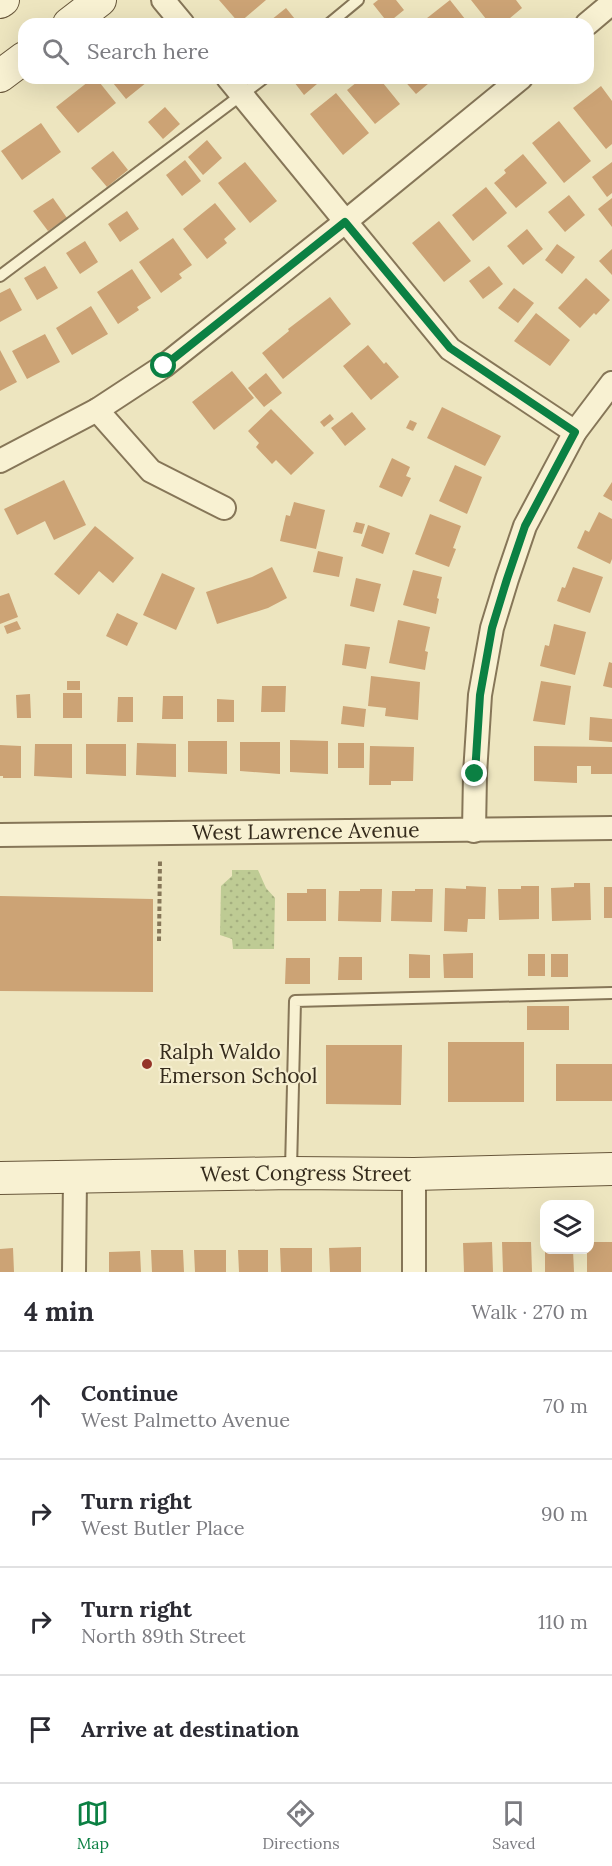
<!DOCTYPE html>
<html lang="en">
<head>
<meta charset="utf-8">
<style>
	:root { --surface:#fff; --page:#f7f7f7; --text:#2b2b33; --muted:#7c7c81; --line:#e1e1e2; --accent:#0b8043 }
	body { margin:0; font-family:Lora,serif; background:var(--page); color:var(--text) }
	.controls { position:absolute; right:18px; bottom:18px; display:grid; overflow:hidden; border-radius:12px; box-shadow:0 6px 24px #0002 }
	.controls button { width:54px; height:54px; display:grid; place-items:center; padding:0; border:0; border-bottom:2px solid var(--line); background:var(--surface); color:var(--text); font:30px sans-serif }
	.stop { position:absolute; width:18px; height:18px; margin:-14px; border:4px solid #0b8043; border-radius:50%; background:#fff }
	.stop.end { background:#0b8043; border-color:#fff; box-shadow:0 2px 6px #0008 }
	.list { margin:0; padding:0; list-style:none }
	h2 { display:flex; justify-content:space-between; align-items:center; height:78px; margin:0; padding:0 24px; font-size:26px }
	h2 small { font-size:20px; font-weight:400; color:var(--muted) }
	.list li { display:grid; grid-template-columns:39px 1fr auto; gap:18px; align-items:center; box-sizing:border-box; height:108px; padding:0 24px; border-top:2px solid var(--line) }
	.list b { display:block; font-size:22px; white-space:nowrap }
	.list p { margin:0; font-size:20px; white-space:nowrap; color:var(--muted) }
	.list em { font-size:20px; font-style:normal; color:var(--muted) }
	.icon { flex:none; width:33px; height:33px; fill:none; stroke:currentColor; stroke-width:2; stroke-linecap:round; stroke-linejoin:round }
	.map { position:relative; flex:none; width:612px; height:1272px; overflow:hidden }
	.search { position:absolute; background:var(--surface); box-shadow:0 6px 24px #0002; left:18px; right:18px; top:18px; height:66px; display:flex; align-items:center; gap:15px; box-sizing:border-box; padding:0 21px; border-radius:18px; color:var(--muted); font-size:22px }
	.sheet { height:510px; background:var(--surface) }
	nav { display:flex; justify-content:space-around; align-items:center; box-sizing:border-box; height:84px; border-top:2px solid var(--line); background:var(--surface); font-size:16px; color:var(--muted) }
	nav a { display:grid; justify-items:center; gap:3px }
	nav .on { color:var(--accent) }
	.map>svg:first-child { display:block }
	.park { fill:url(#park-dots) }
	.building { fill:#cca375 }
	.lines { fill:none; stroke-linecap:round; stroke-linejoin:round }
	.lane-casing { stroke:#867658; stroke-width:14 }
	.street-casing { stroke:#867658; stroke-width:26 }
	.secondary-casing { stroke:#68573b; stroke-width:34 }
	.path { stroke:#867658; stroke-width:4; stroke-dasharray:4.5 3; stroke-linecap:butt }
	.lane { stroke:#f8f1d2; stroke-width:10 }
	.street { stroke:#f8f1d2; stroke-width:22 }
	.secondary { stroke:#f8f1d2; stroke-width:32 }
	.route { stroke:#0b8043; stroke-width:8 }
	.poi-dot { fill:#953428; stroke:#f5eecf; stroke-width:2 }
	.labels { text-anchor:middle; stroke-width:4.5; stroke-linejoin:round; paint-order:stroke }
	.street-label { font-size:21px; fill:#352b1c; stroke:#f5eecf }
	.poi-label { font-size:21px; fill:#352b1c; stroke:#f5eecf; text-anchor:start }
</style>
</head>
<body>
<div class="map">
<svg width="612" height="1272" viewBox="0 0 612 1272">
	<defs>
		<pattern id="park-dots" width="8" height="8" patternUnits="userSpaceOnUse" patternTransform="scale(1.5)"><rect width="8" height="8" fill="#becb94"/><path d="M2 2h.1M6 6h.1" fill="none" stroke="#a4ae7f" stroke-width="1.8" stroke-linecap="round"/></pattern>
	</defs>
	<rect width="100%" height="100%" fill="#ede5bf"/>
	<!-- park -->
	<path class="park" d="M232,870H258L266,888L275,898L274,949H233L232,939L220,935L221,886L232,876Z"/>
	<!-- building -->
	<path class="building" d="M219,0H266L239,23Z
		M378,0H396L404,10L388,23L373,4Z
		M450,0L469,24H424L422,22Z
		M471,0H516L522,8L503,24H490Z
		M286,8L299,24H266Z
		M93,78H96L116,103L78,133L56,107Z
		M109,78H152L126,99Z
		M291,78H324L304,95Z
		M362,78H379L400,104L375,124L347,90Z
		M402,78H435L416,94Z
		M601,86L612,101V144L606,149L573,108Z
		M336,93L369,133L343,155L310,114Z
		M165,107L180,124L163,139L148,122Z
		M559,121L591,161L564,183L532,143Z
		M41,123L61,152L22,180L1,151Z
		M207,140L222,158L203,175L188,157Z
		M113,151L128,170L107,187L91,168Z
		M523,154L547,183L516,208L494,183L506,173L504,170Z
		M185,160L201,181L182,196L166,175Z
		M245,162L277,201L250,223L218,183Z
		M612,162V193L607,197L592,177Z
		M486,187L507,213L473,241L452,215Z
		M569,195L585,215L565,232L548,212Z
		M53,198L67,218L48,231L33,211Z
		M612,198V227L598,209Z
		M215,203L236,229L224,239L227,243L207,259L183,229Z
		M127,211L139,229L120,242L108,224Z
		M439,221L471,261L444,282L412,243Z
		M527,229L543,249L523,265L507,246Z
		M173,238L192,265L179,274L182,278L161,293L139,262Z
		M85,241L98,262L80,274L66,253Z
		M557,244L575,257L562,274L545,260Z
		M612,249V275L599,261Z
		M45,266L58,288L37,300L24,278Z
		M489,266L503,284L483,299L469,281Z
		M132,269L151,298L137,307L139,310L118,324L97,292Z
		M586,278L610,300L596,315L594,313L580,328L558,308Z
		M10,288L22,310L0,322V293Z
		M514,288L534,303L518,323L498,308Z
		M330,297L351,324L283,379L262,353L289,331L288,329Z
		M91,306L108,334L72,355L56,328Z
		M536,313L570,340L550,366L514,341Z
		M45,334L60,362L27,379L12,351Z
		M368,345L384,364L386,362L399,377L371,400L343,366Z
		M0,350L17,382L0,391Z
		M232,371L254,398L214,430L192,402Z
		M266,373L282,393L264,407L248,388Z
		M442,407L501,436L485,466L427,438Z
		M271,409L314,453L291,475L276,460L272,464L256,447L259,443L248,431Z
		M352,412L366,429L345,446L331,428Z
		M330,414L334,419L324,427L320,422Z
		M410,420L417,423L413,431L406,428Z
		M392,458L410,467L406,476L411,478L402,497L379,487Z
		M455,465L482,477L467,514L439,501Z
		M64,480L86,525L54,540L45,521L17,535L4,509Z
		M612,482V501L603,496Z
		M294,502L325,510L316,549L280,541L286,515L290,516Z
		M599,512L612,519V559L610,564L577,548L585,530L589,532Z
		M430,514L461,526L453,548L456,549L449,567L415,554Z
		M356,522L365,524L362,534L353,532Z
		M368,525L390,533L383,554L361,546Z
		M95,526L134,558L113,583L99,571L79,595L54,574Z
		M318,551L343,557L339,577L313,572Z
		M272,567L287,598L268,608L217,624L206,592L252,577Z
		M573,567L603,577L590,613L557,601L562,587L565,588Z
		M413,570L442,577L437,598L439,599L436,614L403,605Z
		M162,573L195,588L176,630L143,615Z
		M356,578L381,584L374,612L350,606Z
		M9,593L18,617L0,624V596Z
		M117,613L138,623L127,646L106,636Z
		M398,620L430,627L425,651L428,652L425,670L389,663Z
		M17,621L21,629L7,634L4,626Z
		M554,624L586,632L575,675L540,666L545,645L549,646Z
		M345,644L370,647L366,669L342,665Z
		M609,662L612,663V688L603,686Z
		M371,676L420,682L418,720L385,716L386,708L368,706Z
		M67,681H80V690H67Z
		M541,681L571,686L565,725L533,721Z
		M262,686H286L285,712H261Z
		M63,693H82V718H63Z
		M30,694L31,718H17L16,695Z
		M163,696H183V719H162Z
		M118,697H133V722H117Z
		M217,699L234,700V722H217Z
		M343,706L366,709L364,727L341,724Z
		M590,717L612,719V742L589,740Z
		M290,740L328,741V774L290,772Z
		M188,741H227V774L188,772Z
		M240,742H280V774L240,771Z
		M137,743L176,744V777L136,775Z
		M338,743H364V768H338Z
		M35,744H72V778L34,776Z
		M86,744H126V776L86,774Z
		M0,745L21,746V778H3V776H0Z
		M370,746L414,747L413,781H391V785H369Z
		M534,746L612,747V774H591V766H577V783L534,781Z
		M574,883H590L591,920L552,921L551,888L574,887Z
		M466,886L486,887L485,919H468L467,932L444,931L445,888L466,889Z
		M521,886H539V919L499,920L498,889H521Z
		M604,887H612V918H604Z
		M307,889H326V921H287V893H307Z
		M360,889H382L381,922L338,921L339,891H360Z
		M415,889H433L432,922L391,921L392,891H415Z
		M0,896L153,899V992L0,991Z
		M473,953V978H444L443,954Z
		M409,954L430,955V978H409Z
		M528,954H545V976H528Z
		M551,954H568V977H551Z
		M339,957H362V980H338Z
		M286,958H310V984H285Z
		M527,1006H569V1030H527Z
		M448,1042H524V1102H448Z
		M326,1045H402L401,1105L326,1104Z
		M556,1064H612V1101H556Z
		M492,1242L493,1272H464L463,1243Z
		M502,1242H531L532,1272H503Z
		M590,1242H612V1272H587V1250H590Z
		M361,1247V1272H330L329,1248Z
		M13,1248L14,1272H0V1249Z
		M280,1248H312V1272H281Z
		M151,1250H183L184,1272H152Z
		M194,1250H226V1272H195Z
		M238,1250H268V1272H239Z
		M545,1250H573L574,1272H545Z
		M140,1251L141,1272H109V1252Z"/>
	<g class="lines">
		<defs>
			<path id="lane" d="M329,24L358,0
				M0,276L264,78
				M291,1169L295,1001L612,993"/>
			<g id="street">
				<path d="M163,0L183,24"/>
				<path d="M587,24L612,3"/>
				<path d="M228,78L450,349L575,432"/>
				<path d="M97,410L151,471L224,508"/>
				<path d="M0,461L97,410L164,366L345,222L521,78"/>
				<path d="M474,831L475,774L480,695L492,628L507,579L525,526L575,432L612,383"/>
				<path id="s1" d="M0,835L612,828"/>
				<path d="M74,1272L75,1178"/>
				<path d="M414,1272V1174"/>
			</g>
			<g id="secondary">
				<path d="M0,2L3,0"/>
				<path d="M69,24L100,0"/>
				<path d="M0,76L24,58"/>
				<path id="s2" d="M0,1178L291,1173L414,1174L612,1169"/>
			</g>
		</defs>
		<!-- lane casing -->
		<use href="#lane" class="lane-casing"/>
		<!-- street casing -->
		<use href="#street" class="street-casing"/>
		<!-- secondary casing -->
		<use href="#secondary" class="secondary-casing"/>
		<!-- path -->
		<path class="path" d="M159,941L160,860"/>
		<!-- lane -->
		<use href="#lane" class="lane"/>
		<!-- street -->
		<use href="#street" class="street"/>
		<!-- secondary -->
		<use href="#secondary" class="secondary"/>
	</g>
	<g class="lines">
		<!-- route -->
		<path class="route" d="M164,366L345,222L450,348L575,432L525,526L507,579L492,628L480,695L475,774"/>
	</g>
	<!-- markers -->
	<circle class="poi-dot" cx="147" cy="1064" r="6"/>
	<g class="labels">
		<!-- street labels -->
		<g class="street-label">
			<text dy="7" stroke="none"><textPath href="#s1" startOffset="306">West Lawrence Avenue</textPath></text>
			<text dy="7" stroke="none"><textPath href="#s2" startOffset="306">West Congress Street</textPath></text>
		</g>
		<!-- poi labels -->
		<g class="poi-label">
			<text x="159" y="1059">Ralph Waldo<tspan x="159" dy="24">Emerson School</tspan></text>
		</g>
	</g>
</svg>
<div class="controls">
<button><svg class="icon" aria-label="layers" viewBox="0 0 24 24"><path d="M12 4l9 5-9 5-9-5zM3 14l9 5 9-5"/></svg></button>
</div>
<div class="stop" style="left:164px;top:366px"></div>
<div class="stop end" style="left:475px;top:774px"></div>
<div class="search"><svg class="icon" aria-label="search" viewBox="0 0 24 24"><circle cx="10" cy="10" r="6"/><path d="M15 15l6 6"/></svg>Search here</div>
</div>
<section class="sheet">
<h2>4 min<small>Walk · 270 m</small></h2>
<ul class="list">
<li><svg class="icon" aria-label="ahead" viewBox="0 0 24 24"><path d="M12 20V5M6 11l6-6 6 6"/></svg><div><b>Continue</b><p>West Palmetto Avenue</p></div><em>70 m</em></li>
<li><svg class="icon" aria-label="right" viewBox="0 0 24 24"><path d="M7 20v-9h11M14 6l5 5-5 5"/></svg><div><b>Turn right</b><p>West Butler Place</p></div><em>90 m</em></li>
<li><svg class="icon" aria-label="right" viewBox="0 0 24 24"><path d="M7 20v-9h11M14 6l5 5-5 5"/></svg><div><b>Turn right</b><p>North 89th Street</p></div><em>110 m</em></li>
<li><svg class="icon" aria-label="arrive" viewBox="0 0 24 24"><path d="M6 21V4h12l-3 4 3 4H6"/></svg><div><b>Arrive at destination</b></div></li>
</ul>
</section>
<nav>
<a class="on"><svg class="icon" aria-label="map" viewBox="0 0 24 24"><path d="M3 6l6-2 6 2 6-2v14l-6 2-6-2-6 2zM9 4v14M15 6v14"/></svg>Map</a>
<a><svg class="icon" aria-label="directions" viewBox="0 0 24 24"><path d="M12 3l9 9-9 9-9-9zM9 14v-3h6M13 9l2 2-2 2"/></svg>Directions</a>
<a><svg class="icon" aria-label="saved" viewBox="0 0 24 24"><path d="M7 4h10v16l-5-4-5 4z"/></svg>Saved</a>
</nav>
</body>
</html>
